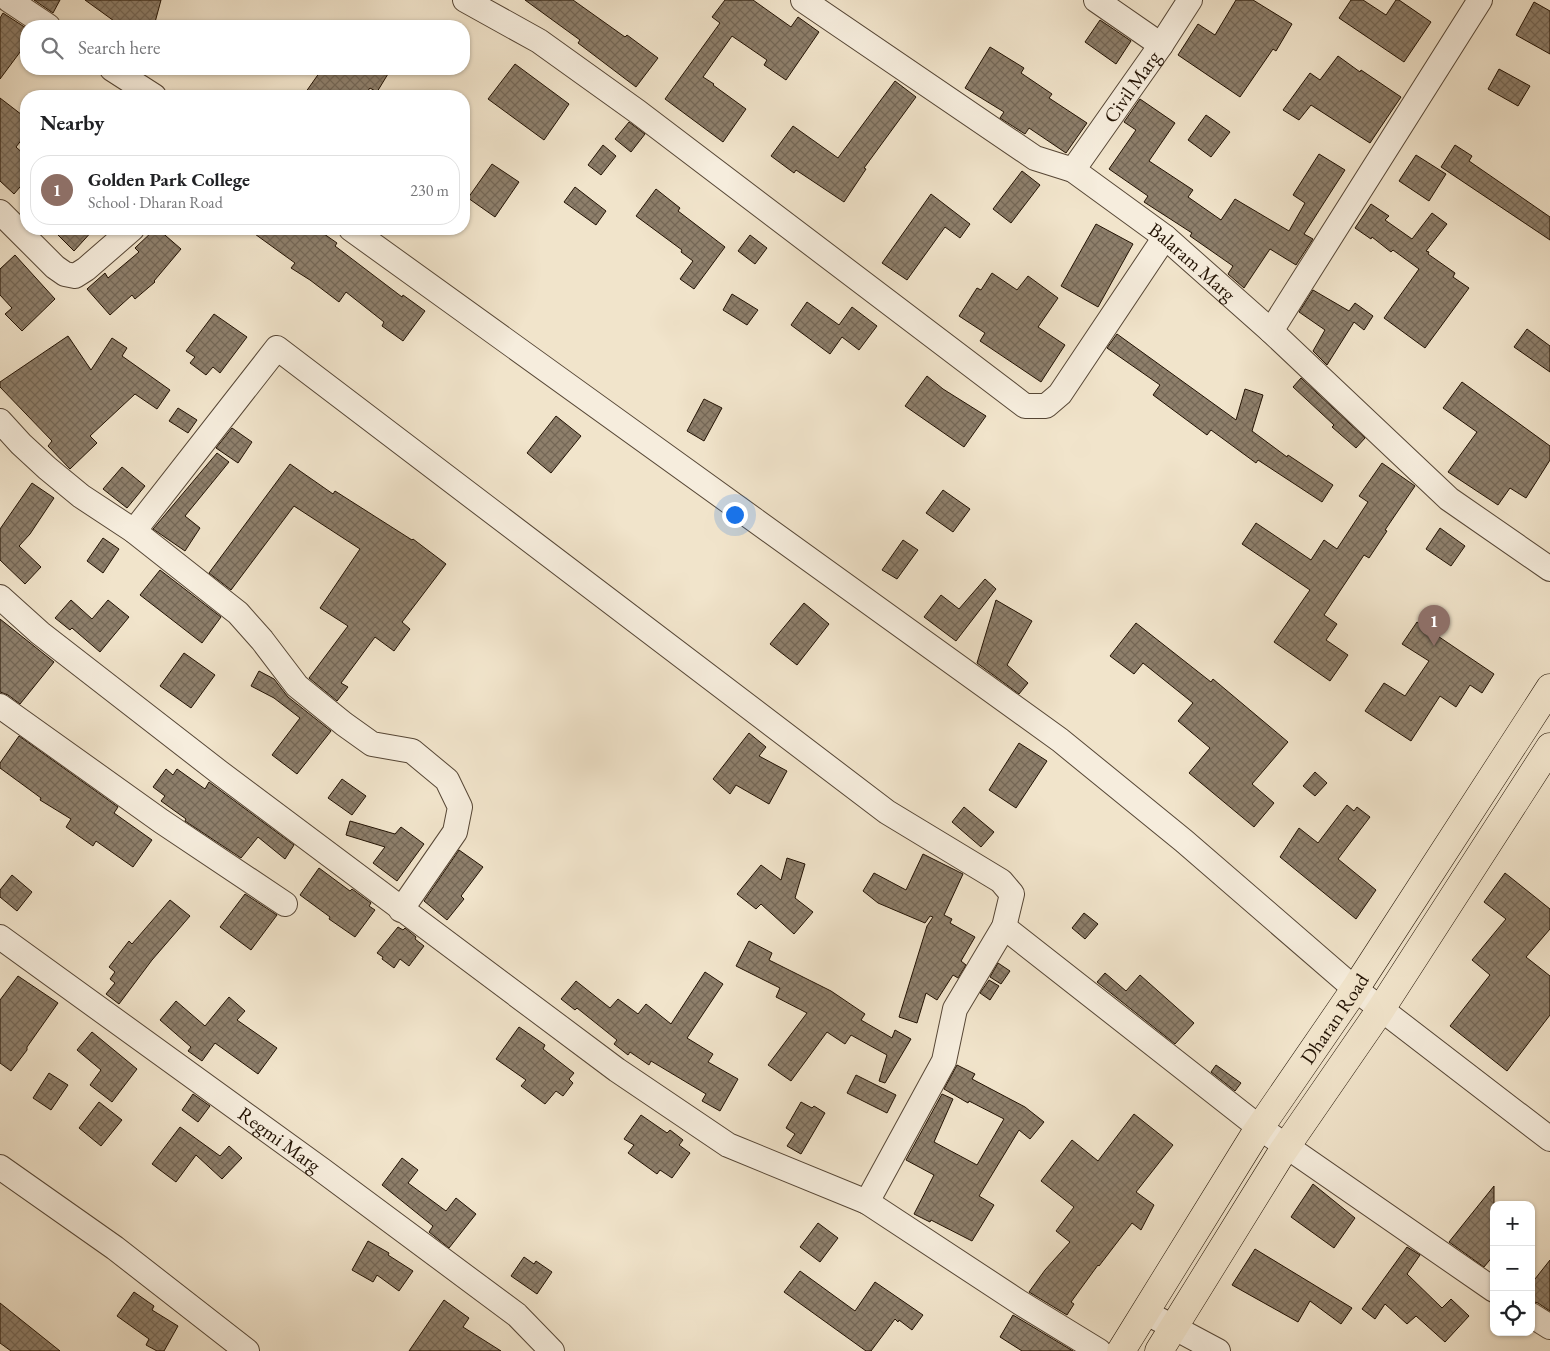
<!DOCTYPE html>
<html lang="en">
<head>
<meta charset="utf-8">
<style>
	:root { --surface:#fff; --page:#f2f2f2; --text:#202124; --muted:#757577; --line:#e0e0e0; --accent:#8f2418 }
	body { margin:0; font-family:"EB Garamond",serif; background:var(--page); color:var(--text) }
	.controls { position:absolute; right:15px; bottom:15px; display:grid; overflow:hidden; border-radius:10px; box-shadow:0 1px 4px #0004 }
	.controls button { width:45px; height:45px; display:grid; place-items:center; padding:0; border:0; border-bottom:1px solid var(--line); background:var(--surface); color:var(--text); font:25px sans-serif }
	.you { position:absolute; left:734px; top:514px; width:18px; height:18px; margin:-12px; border:4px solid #fff; border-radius:50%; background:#1a73e8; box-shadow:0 0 0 8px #1a73e833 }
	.badge { display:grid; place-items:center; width:32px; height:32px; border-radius:50%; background:var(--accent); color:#fff; font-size:16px; font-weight:700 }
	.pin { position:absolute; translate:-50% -41px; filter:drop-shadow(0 1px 2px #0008) }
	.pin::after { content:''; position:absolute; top:26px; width:18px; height:15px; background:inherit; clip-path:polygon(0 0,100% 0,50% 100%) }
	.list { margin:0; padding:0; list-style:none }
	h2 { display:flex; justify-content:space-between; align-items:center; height:65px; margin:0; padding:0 20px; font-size:21px }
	h2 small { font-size:16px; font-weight:400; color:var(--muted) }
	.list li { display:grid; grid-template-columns:32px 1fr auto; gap:15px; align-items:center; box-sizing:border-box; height:70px; margin:0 10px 10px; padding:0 10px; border:1px solid var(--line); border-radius:20px }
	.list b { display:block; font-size:19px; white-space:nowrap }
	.list p { margin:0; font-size:16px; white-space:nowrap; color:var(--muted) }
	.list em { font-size:16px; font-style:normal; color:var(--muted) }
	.icon { flex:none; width:28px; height:28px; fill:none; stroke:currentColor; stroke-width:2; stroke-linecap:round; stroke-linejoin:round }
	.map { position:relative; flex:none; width:1550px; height:1351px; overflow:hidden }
	.search { position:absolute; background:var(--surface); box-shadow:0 1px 4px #0004; left:20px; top:20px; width:450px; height:55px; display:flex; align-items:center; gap:12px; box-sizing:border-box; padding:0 18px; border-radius:20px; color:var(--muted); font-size:19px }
	.panel { position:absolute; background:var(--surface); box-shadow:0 1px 4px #0004; left:20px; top:90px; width:450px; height:145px; border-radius:20px }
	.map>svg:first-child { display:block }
	.building { fill:url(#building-cross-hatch); stroke:#221203 }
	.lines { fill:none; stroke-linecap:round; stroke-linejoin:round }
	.minor-casing { stroke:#564635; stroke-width:26 }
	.primary-casing { stroke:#221203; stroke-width:29 }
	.minor { stroke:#f6eddd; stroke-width:24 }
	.primary { stroke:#f1e4cb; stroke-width:28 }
	.labels { text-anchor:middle; stroke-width:4; stroke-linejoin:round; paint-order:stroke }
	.street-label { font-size:20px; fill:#221203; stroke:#f6eddd }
</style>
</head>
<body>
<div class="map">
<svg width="1550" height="1351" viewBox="0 0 1550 1351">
	<defs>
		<pattern id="building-cross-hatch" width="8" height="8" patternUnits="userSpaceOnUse" patternTransform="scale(1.25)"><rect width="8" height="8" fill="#8e7f6b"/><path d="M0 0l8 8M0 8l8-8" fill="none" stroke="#746756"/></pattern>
	</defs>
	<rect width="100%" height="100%" fill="#f1e4cb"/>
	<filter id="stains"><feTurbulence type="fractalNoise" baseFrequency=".004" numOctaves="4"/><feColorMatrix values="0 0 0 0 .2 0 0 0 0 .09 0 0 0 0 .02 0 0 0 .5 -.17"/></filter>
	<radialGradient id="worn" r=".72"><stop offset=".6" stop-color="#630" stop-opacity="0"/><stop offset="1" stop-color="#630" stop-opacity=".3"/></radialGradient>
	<!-- building -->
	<path class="building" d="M34,0H60L53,13Z
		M85,0H161L154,26H121Z
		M525,0H573L625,37L627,35L658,58L636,87L578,43L580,40Z
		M725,0H753L791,27L798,17L819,32L786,80L764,65L767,60L732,36L703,77L714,84L713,85L746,109L723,142L665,99L720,23L712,17Z
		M1236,0H1253L1292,24L1276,51L1273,49L1240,97L1178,55L1198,24L1215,35Z
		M1351,0H1363L1386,15L1396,0H1399L1431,22L1404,62L1339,18Z
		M1534,2L1550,11V54L1516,35Z
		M3,13L26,28V44L0,79V18Z
		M1100,20L1131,41L1116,64L1085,42Z
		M990,47L1024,68L1021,73L1052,94L1049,98L1087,123L1066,153L1029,128L1025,134L1000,118L1004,112L965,88Z
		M1338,56L1360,72L1361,70L1401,97L1370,143L1311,105L1299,120L1283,110L1310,73L1320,80Z
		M515,64L569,104L544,140L488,99Z
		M322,69H391L377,92L370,88L364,96H303Z
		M1499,69L1530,86L1518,106L1488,89Z
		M895,81L916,97L864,168L866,169L844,202L796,170L794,173L771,156L793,126L838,158Z
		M0,98L26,118V134L16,147L26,156V180L14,194L0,181Z
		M1140,99L1175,123L1149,161L1193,190L1188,197L1221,220L1235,199L1289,231L1305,203L1293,195L1319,154L1345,170L1304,234L1313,239L1296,265L1270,249L1244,288L1228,274L1233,266L1190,236L1192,233L1144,202L1148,196L1109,169L1136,130L1124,122Z
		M1206,115L1230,132L1211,157L1188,140Z
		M629,122L645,134L631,152L615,139Z
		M603,145L616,156L601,175L588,165Z
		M1455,145L1472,156L1469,161L1550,217V240L1441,167Z
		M1416,155L1446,174L1429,201L1399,181Z
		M492,164L519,182L495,217L468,198Z
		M1022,171L1040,185L1011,223L993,209Z
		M575,187L606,211L596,225L564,202Z
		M656,189L680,208L678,211L725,247L694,289L680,279L693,261L681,252L682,250L636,216Z
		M931,194L970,224L960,238L945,227L907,280L882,263Z
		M1371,204L1389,216L1385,220L1412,239L1432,213L1447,224L1426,251L1429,252L1428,254L1455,273L1453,277L1469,288L1425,348L1384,318L1419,269L1393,250L1391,252L1372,237L1371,239L1355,228Z
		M1096,224L1133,244L1098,307L1061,286Z
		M52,229H94L74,251Z
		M155,229H158L181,249L154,281L155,282L135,299L132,295L110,315L87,289L105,273L108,278L139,252L135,248Z
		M248,229H317L337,243L335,246L402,297L403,295L425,311L403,341L382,326L384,322L346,292L339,302L310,280L291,268L295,263Z
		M750,235L767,248L755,264L738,251Z
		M15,255L55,299L22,331L5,314L12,308L0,295V269Z
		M992,273L1017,290L1028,276L1058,298L1038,327L1065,345L1041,382L980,341L985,333L959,316L977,288L981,290Z
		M1313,290L1349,311L1355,303L1373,316L1364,330L1354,322L1327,365L1313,351L1325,330L1299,312Z
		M732,294L758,310L747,325L723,310Z
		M807,302L839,325L852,307L877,326L859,350L842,337L830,354L791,325Z
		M214,314L247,337L220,373L213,367L206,375L190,363L195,357L186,351Z
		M1527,329L1550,346V372L1514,347Z
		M1117,334L1236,420L1245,389L1263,395L1252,431L1287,457L1288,455L1333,485L1322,502L1258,460L1256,463L1211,430L1207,435L1153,395L1160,385L1107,348Z
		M68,336L91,370L112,338L127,348L122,356L170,390L157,409L135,394L90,436L97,443L70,469L48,446L52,441L0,387V382Z
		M927,376L943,389L986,416L964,447L905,406Z
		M1301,378L1365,438L1356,448L1332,427L1334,425L1293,387Z
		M1462,382L1550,446V460L1526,498L1510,488L1498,505L1448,472L1477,432L1443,408Z
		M704,399L722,408L704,441L687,431Z
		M178,408L197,420L188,433L169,421Z
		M556,416L581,436L551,473L527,453Z
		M232,428L252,442L238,463L216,448Z
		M217,453L229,462L185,516L200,528L185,551L153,529Z
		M1382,463L1415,486L1385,530L1387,531L1369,558L1364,555L1324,615L1337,624L1326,640L1348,655L1330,681L1274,642L1310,590L1242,544L1256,523L1311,560L1324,540L1337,549L1368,502L1359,496Z
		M290,464L333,494L335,491L412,540L413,539L446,564L402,622L410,629L394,651L375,637L341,683L348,687L337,701L309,678L348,626L320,608L360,549L294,506L231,590L209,573Z
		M122,467L145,486L127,508L103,489Z
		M32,483L54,498L30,534L19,546L41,567L25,584L0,560V529Z
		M943,490L970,509L953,532L926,513Z
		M1440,528L1465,546L1451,566L1426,549Z
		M103,538L119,549L103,573L87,561Z
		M903,540L918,550L897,579L882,570Z
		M160,570L221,617L202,643L140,595Z
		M985,579L996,589L956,641L924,617L941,595L959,609Z
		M71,600L92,619L108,600L129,617L100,652L72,628L70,630L55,618Z
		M996,600L1032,621L1007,665L1028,683L1019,694L977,663Z
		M804,603L829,624L797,665L770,644Z
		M0,619L54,662L20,704L8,695L0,692Z
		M1417,622L1494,674L1482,693L1470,685L1456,707L1440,696L1411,741L1365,711L1384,683L1405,696L1429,661L1402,644Z
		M1136,623L1211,682L1213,679L1288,742L1252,784L1274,803L1254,827L1189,773L1210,748L1178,721L1193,703L1143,663L1134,674L1110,656Z
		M184,653L215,675L191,708L160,686Z
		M259,671L274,679L288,697L331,731L297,774L272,755L300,718L274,698L251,686Z
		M749,733L766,747L759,756L787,771L769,804L736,785L730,794L713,779Z
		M19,736L118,807L114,813L152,840L133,867L96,841L93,846L66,827L71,819L40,800L41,798L0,768V763Z
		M1019,743L1047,761L1016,808L989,790Z
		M166,769L173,775L177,769L205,789L209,782L294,845L285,859L258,837L241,858L185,821L186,819L161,801L165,796L153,787Z
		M1315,772L1327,783L1315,796L1303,786Z
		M342,779L366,796L352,815L328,798Z
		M1347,805L1354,811L1357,807L1370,817L1338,859L1376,890L1356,919L1280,857L1299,828L1318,843Z
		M964,807L994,832L981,847L952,822Z
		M350,821L395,834L401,827L424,844L397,881L373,863L385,847L346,835Z
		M459,850L483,867L461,896L464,899L447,920L424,901Z
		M923,854L963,874L944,915L952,919L950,923L975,937L961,961L966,965L958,978L953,975L937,1000L926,993L917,1023L899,1017L927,926L933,917L930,916L925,923L878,903L863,891L874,873L906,890Z
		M787,858L805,864L795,898L813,912L794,934L761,904L756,909L737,894L761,865L781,880Z
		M319,868L350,891L352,889L371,903L369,906L375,910L355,937L329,919L330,917L300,895Z
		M1505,873L1550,909V929L1526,957L1550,976V1015L1507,1071L1450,1026L1490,975L1472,960L1506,919L1484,902Z
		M12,875L32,892L17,911L0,897V890Z
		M245,894L277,915L251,950L220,927Z
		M170,900L190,916L152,960L119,1004L106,994L115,983L110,979L115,972L109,967L129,941L132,944Z
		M1084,913L1098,924L1085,939L1072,928Z
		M398,927L403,930L405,928L416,937L415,939L424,946L409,966L400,959L394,968L382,959L383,957L377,953Z
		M749,941L772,953L769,960L831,991L865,1014L861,1020L892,1038L895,1030L911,1039L885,1083L879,1081L887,1055L851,1035L845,1044L827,1032L791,1081L768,1065L807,1013L776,997L780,988L736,966Z
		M998,963L1010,971L1001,984L990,977Z
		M705,972L723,984L687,1038L713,1054L708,1062L738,1079L720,1111L702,1101L706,1094L651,1061L649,1065L630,1052L628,1055L614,1044L617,1040L577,1008L575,1010L561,999L576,981L610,1008L618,999L638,1014L646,1004L671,1024Z
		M1105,973L1126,991L1140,975L1194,1023L1175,1044L1097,982Z
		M18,976L58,1003L27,1047V1050L11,1071L0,1063V1000Z
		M989,980L999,986L990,1000L980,993Z
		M229,997L245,1011L237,1020L277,1048L258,1074L215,1043L202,1061L188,1051L191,1047L160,1020L176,1001L205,1026Z
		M519,1027L545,1045L543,1049L574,1073L569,1079L573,1083L563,1096L556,1091L545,1104L521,1086L526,1080L496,1059Z
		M92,1032L137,1069L112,1102L90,1085L101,1070L77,1050Z
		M957,1065L975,1074L972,1079L1025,1107L1044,1122L1030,1139L1019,1130L979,1196L994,1205L972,1241L931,1220L930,1222L914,1214L934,1175L906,1160L942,1094L953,1099L934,1142L977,1165L1004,1119L969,1101L968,1103L944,1089Z
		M1216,1065L1241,1083L1235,1091L1211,1072Z
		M49,1073L68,1085L51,1110L33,1098Z
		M856,1075L896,1095L887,1113L847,1093Z
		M193,1094L210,1106L198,1122L182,1110Z
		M99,1102L122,1120L101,1146L79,1128Z
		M801,1102L812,1108L814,1106L825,1113L801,1154L787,1146L795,1134L786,1128Z
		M1134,1114L1173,1145L1136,1192L1154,1205L1141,1230L1132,1223L1099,1266L1098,1265L1071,1302L1074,1304L1067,1315L1029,1292L1045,1270L1070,1242L1056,1231L1074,1207L1041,1181L1072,1140L1098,1161Z
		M641,1115L667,1133L670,1130L683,1140L679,1145L690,1153L672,1178L660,1170L657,1174L628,1153L634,1145L624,1139Z
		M180,1127L220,1156L229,1146L242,1158L222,1179L196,1155L176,1182L152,1164Z
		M402,1158L418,1170L408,1183L446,1211L456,1198L476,1214L449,1248L429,1232L433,1226L382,1185Z
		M1313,1184L1355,1218L1334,1248L1291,1217Z
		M1494,1186V1255L1484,1267L1449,1242Z
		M818,1223L838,1238L820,1262L800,1247Z
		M368,1241L389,1253L388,1255L413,1271L399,1291L377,1275L373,1282L352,1270Z
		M1407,1247L1420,1255L1407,1274L1442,1308L1451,1299L1469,1316L1445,1342L1416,1316L1407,1324L1385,1304L1375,1319L1362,1309Z
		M1255,1249L1352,1308L1341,1324L1310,1301L1298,1322L1232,1285Z
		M524,1257L534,1264L536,1261L552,1272L537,1294L511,1276Z
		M1550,1260V1311L1538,1303L1531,1301V1284Z
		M800,1271L855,1311L875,1282L923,1315L912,1330L899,1320L898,1322L895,1319L871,1351H866L784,1292Z
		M134,1292L154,1306L152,1310L178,1326L164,1351H157L146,1345L149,1339L117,1316Z
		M444,1300L469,1318L463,1327L501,1351H409Z
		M0,1303L60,1351H11L0,1343Z
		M1013,1315L1073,1351H1022L1000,1337Z"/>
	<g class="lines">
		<defs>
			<g id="minor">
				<path d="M9,0L48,26"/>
				<path d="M465,0L539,41L638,112L1025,406H1046L1060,394L1165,237"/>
				<path id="s1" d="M803,0L1035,158L1073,170L1165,237L1271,331L1449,499L1550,569"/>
				<path d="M1096,0L1161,45"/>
				<path d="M112,69L154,96"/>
				<path id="s2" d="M1073,170L1161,45L1190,0"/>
				<path d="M0,212L55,267L65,274L75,276L86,269L132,229"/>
				<path d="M351,229L1060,740L1184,841L1355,989L1550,1139"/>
				<path d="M1271,331L1480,0"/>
				<path d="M0,421L21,444L47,468L81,496L134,531L238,613L262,640L297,686L344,724L372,744L412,751L447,780L460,807L455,832L401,910"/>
				<path d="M134,531L277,348L887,812L1001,881L1012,894L1004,927L955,1009L944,1061L867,1202"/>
				<path d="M0,597L40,633L219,772L617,1070L728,1145L867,1202L1019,1302L1099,1351"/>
				<path d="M0,706L161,821L285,904"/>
				<path d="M1004,927L1260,1128L1494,1290"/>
				<path id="s3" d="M0,937L322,1170L517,1315L552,1351"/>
				<path d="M0,1167L115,1248L247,1351"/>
				<path d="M1145,1312L1218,1351"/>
				<path d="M1531,1315L1550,1327"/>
			</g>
			<g id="primary">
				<path id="s4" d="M1121,1351L1254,1136L1355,989L1550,688"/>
				<path d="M1159,1351L1281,1154L1381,1009L1550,747"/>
			</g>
		</defs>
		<!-- minor casing -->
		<use href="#minor" class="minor-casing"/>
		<!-- primary casing -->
		<use href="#primary" class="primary-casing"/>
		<!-- minor -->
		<use href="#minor" class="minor"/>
		<!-- primary -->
		<use href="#primary" class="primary"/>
	</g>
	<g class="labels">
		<!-- street labels -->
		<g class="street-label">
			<text dy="7" stroke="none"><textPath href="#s2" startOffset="102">Civil Marg</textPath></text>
			<text dy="7" stroke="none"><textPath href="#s1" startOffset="471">Balaram Marg</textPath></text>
			<text dy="7" stroke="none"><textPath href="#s4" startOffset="395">Dharan Road</textPath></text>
			<text dy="7" stroke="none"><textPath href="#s3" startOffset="345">Regmi Marg</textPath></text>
		</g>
	</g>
	<rect width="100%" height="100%" filter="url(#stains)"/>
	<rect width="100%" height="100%" fill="url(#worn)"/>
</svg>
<div class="controls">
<button>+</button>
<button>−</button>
<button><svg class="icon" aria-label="locate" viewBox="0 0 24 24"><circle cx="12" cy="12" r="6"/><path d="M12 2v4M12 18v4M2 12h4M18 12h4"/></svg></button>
</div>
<div class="you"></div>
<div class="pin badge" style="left:1434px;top:646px;background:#8d6e63">1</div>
<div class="search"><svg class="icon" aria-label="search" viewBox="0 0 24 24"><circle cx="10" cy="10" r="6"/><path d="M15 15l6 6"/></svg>Search here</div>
<section class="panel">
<h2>Nearby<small></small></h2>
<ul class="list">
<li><span class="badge" style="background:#8d6e63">1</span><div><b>Golden Park College</b><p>School · Dharan Road</p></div><em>230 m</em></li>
</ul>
</section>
</div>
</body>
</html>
